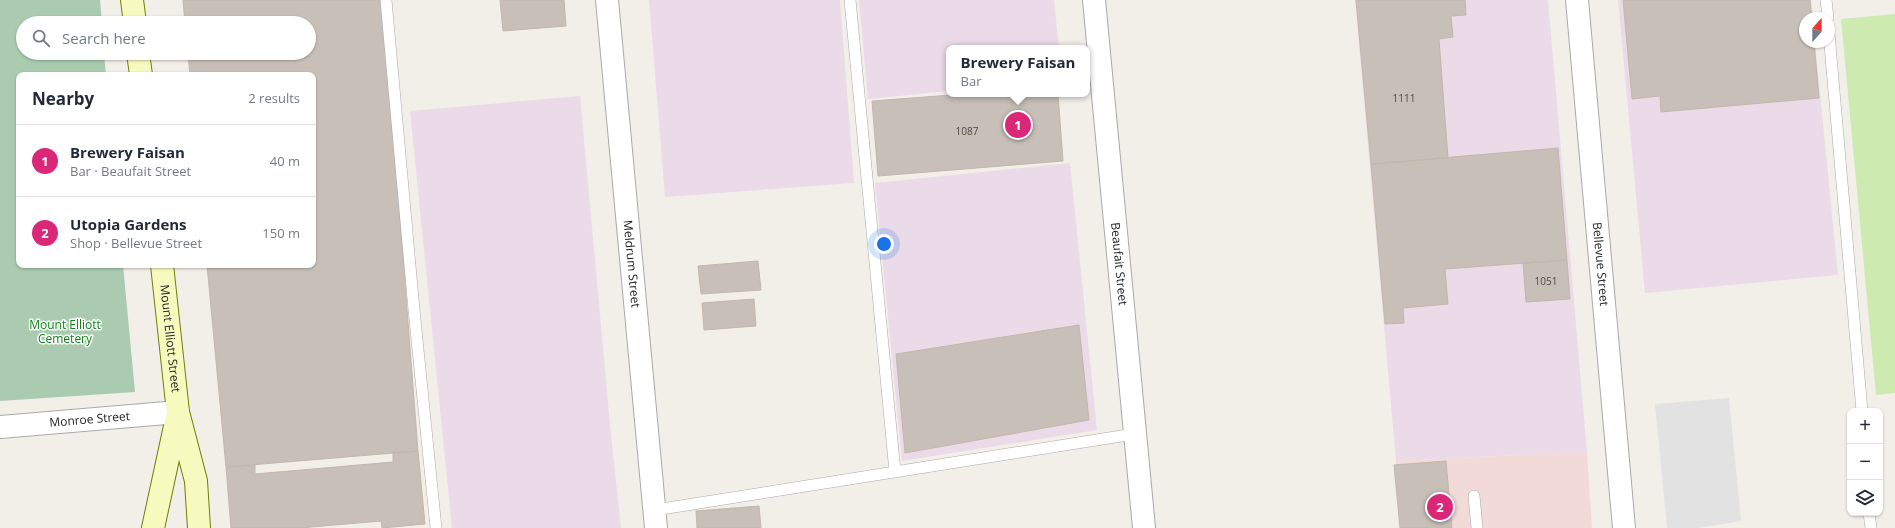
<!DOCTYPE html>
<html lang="en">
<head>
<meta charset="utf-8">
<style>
	:root { --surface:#fff; --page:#f2f2f3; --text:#1f2937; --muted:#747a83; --line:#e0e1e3; --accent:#db2777 }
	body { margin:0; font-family:"Open Sans",sans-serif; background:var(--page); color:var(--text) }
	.controls { position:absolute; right:12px; bottom:12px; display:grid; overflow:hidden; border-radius:8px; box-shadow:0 1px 3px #0004 }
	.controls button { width:36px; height:36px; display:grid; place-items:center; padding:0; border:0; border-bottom:1px solid var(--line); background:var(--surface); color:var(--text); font:20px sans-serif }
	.compass { position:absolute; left:1799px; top:12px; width:36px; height:36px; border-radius:50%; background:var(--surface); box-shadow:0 1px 3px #0004; rotate:21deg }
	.you { position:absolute; left:884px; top:244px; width:14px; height:14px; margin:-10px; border:3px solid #fff; border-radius:50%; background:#1a73e8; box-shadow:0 0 0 6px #1a73e833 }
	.badge { display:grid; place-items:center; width:26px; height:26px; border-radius:50%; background:var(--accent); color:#fff; font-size:13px; font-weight:700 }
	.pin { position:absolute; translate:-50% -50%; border:2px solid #fff; box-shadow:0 1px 4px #0006 }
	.popup { position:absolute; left:946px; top:45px; width:144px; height:52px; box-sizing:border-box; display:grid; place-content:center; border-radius:8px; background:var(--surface); filter:drop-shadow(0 1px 3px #0005); font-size:13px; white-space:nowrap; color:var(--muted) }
	.popup b { font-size:15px; color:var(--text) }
	.popup::after { content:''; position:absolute; left:50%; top:100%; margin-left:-8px; border:8px solid transparent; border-top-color:var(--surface) }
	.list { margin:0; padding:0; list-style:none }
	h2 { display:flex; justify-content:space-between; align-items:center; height:52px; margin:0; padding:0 16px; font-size:17px }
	h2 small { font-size:13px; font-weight:400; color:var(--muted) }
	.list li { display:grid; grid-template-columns:26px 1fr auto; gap:12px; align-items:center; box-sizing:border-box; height:72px; padding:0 16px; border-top:1px solid var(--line) }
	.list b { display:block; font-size:15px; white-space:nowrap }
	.list p { margin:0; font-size:13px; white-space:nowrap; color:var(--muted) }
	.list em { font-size:13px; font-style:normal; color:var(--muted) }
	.icon { flex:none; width:22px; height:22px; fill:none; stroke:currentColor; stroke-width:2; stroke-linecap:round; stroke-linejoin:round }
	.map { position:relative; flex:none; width:1895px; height:528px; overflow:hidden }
	.search { position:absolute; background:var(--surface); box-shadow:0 1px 3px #0004; left:16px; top:16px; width:300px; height:44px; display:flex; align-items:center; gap:10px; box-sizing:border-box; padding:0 14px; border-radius:22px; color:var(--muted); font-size:15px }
	.panel { position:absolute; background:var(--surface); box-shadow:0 1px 3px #0004; left:16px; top:72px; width:300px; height:196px; border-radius:8px }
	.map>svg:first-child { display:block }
	.commercial { fill:#f2dad9 }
	.industrial { fill:#ebdbe8 }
	.grass { fill:#cdebb0 }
	.cemetery { fill:#aacbaf }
	.parking { fill:#e2e2e2 }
	.building { fill:#c7bfb8; stroke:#c4b6ab }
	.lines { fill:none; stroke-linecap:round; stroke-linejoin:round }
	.service-casing { stroke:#a9a9a9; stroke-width:12 }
	.minor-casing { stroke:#a9a9a9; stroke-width:24 }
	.secondary-casing { stroke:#707d05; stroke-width:24 }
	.service { stroke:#fff; stroke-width:11 }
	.minor { stroke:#fff; stroke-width:22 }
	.secondary { stroke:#f7fabf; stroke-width:22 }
	.labels { text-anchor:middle; stroke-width:3; stroke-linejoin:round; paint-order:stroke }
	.number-label { font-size:10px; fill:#4b4948 }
	.street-label { font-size:12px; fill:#222; stroke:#fff }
	.park-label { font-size:12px; fill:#0c8416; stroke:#fff }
</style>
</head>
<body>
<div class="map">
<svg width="1895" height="528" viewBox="0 0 1895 528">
	<rect width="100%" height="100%" fill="#f2efe9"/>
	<!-- commercial -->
	<path class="commercial" d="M1587,452L1592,528H1403L1396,461Z"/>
	<!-- industrial -->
	<path class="industrial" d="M649,0H840L854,183L665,197Z
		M859,0H1054L1059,48H949V91L868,99Z
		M1355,0H1548L1587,452L1396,461Z
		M1618,0H1811L1813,18H1805V42H1815L1838,275L1645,293Z
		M580,96L611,435L621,528H452L410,111Z
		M1070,163L1097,430L902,461L875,183Z"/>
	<!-- grass -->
	<path class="grass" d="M1895,14V393L1876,395L1841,19Z"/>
	<!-- cemetery -->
	<path class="cemetery" d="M0,0H100L102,23H23V53H104L106,75H19V265H123L135,392L0,401Z"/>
	<!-- parking -->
	<path class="parking" d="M1729,398L1741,521L1698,528H1667L1655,404Z"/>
	<!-- building -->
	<path class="building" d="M183,0H383L418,451L226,467L207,265H313V75H190L188,53H309V23H185Z
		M500,0H564L566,26L503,31Z
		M1356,0H1465L1466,15L1451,16L1453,37L1439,39L1448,158L1371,164Z
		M1623,0H1810L1812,18H1805V42H1814L1819,98L1661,112L1660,96L1632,99Z
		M964,94H1058L1063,161L878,176L872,101Z
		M1558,148L1567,260L1445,269L1448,304L1403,308L1404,323L1385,324L1371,164Z
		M1567,260L1570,299L1526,302L1523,263Z
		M758,261L761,290L701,294L698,266Z
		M754,299L756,326L704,330L702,303Z
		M1079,325L1089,420L905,453L896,354Z
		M418,451L425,524L382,528L381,521L300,528H231L226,467L255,465V474L393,462V453Z
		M1446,461L1452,528H1400L1394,465Z
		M759,506L761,528H697L696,511Z"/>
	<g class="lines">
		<defs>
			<path id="service" d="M386,0L414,310L436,528
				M850,0L895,472
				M1826,0L1828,18
				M1829,34L1862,411
				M1474,496L1477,528
				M655,510L1134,434
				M1869,513L1871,528"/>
			<g id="minor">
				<path id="s1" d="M607,0L656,528"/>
				<path id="s2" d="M1094,0L1144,528"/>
				<path id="s3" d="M1577,0L1624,528"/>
				<path id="s4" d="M0,427L178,412"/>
			</g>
			<g id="secondary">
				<path d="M132,0L135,23"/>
				<path d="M138,53L141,75"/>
				<path id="s5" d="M162,265L178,412L196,481L199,528"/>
				<path d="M153,528L177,417"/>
			</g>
		</defs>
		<!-- service casing -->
		<use href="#service" class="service-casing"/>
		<!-- minor casing -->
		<use href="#minor" class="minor-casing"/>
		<!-- secondary casing -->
		<use href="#secondary" class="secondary-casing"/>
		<!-- service -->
		<use href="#service" class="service"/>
		<!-- minor -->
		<use href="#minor" class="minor"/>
		<!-- secondary -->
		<use href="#secondary" class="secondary"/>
	</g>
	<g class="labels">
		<!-- number labels -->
		<g class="number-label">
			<text x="1404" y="102">1111</text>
			<text x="967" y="135">1087</text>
			<text x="1546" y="285">1051</text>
		</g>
		<!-- street labels -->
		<g class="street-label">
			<text dy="4" stroke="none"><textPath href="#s1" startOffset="265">Meldrum Street</textPath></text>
			<text dy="4" stroke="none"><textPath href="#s2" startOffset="265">Beaufait Street</textPath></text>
			<text dy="4" stroke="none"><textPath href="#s3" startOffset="265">Bellevue Street</textPath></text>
			<text dy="4" stroke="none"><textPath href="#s5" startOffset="74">Mount Elliott Street</textPath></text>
			<text dy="4" stroke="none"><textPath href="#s4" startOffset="90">Monroe Street</textPath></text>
		</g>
		<!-- park labels -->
		<g class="park-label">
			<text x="65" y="329">Mount Elliott<tspan x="65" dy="14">Cemetery</tspan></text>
		</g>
	</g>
</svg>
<div class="controls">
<button>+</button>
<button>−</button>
<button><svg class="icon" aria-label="layers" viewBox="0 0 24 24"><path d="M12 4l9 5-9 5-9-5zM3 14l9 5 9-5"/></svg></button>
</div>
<svg class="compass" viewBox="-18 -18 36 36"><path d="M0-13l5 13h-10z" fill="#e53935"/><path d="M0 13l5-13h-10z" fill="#747a83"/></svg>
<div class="you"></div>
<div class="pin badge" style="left:1018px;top:125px">1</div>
<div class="popup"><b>Brewery Faisan</b>Bar</div>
<div class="pin badge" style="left:1440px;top:507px">2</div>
<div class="search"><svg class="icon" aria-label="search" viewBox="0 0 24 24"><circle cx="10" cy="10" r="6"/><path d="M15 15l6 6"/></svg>Search here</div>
<section class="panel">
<h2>Nearby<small>2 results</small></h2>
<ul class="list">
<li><span class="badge">1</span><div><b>Brewery Faisan</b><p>Bar · Beaufait Street</p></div><em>40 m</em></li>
<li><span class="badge">2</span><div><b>Utopia Gardens</b><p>Shop · Bellevue Street</p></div><em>150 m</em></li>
</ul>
</section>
</div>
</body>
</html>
